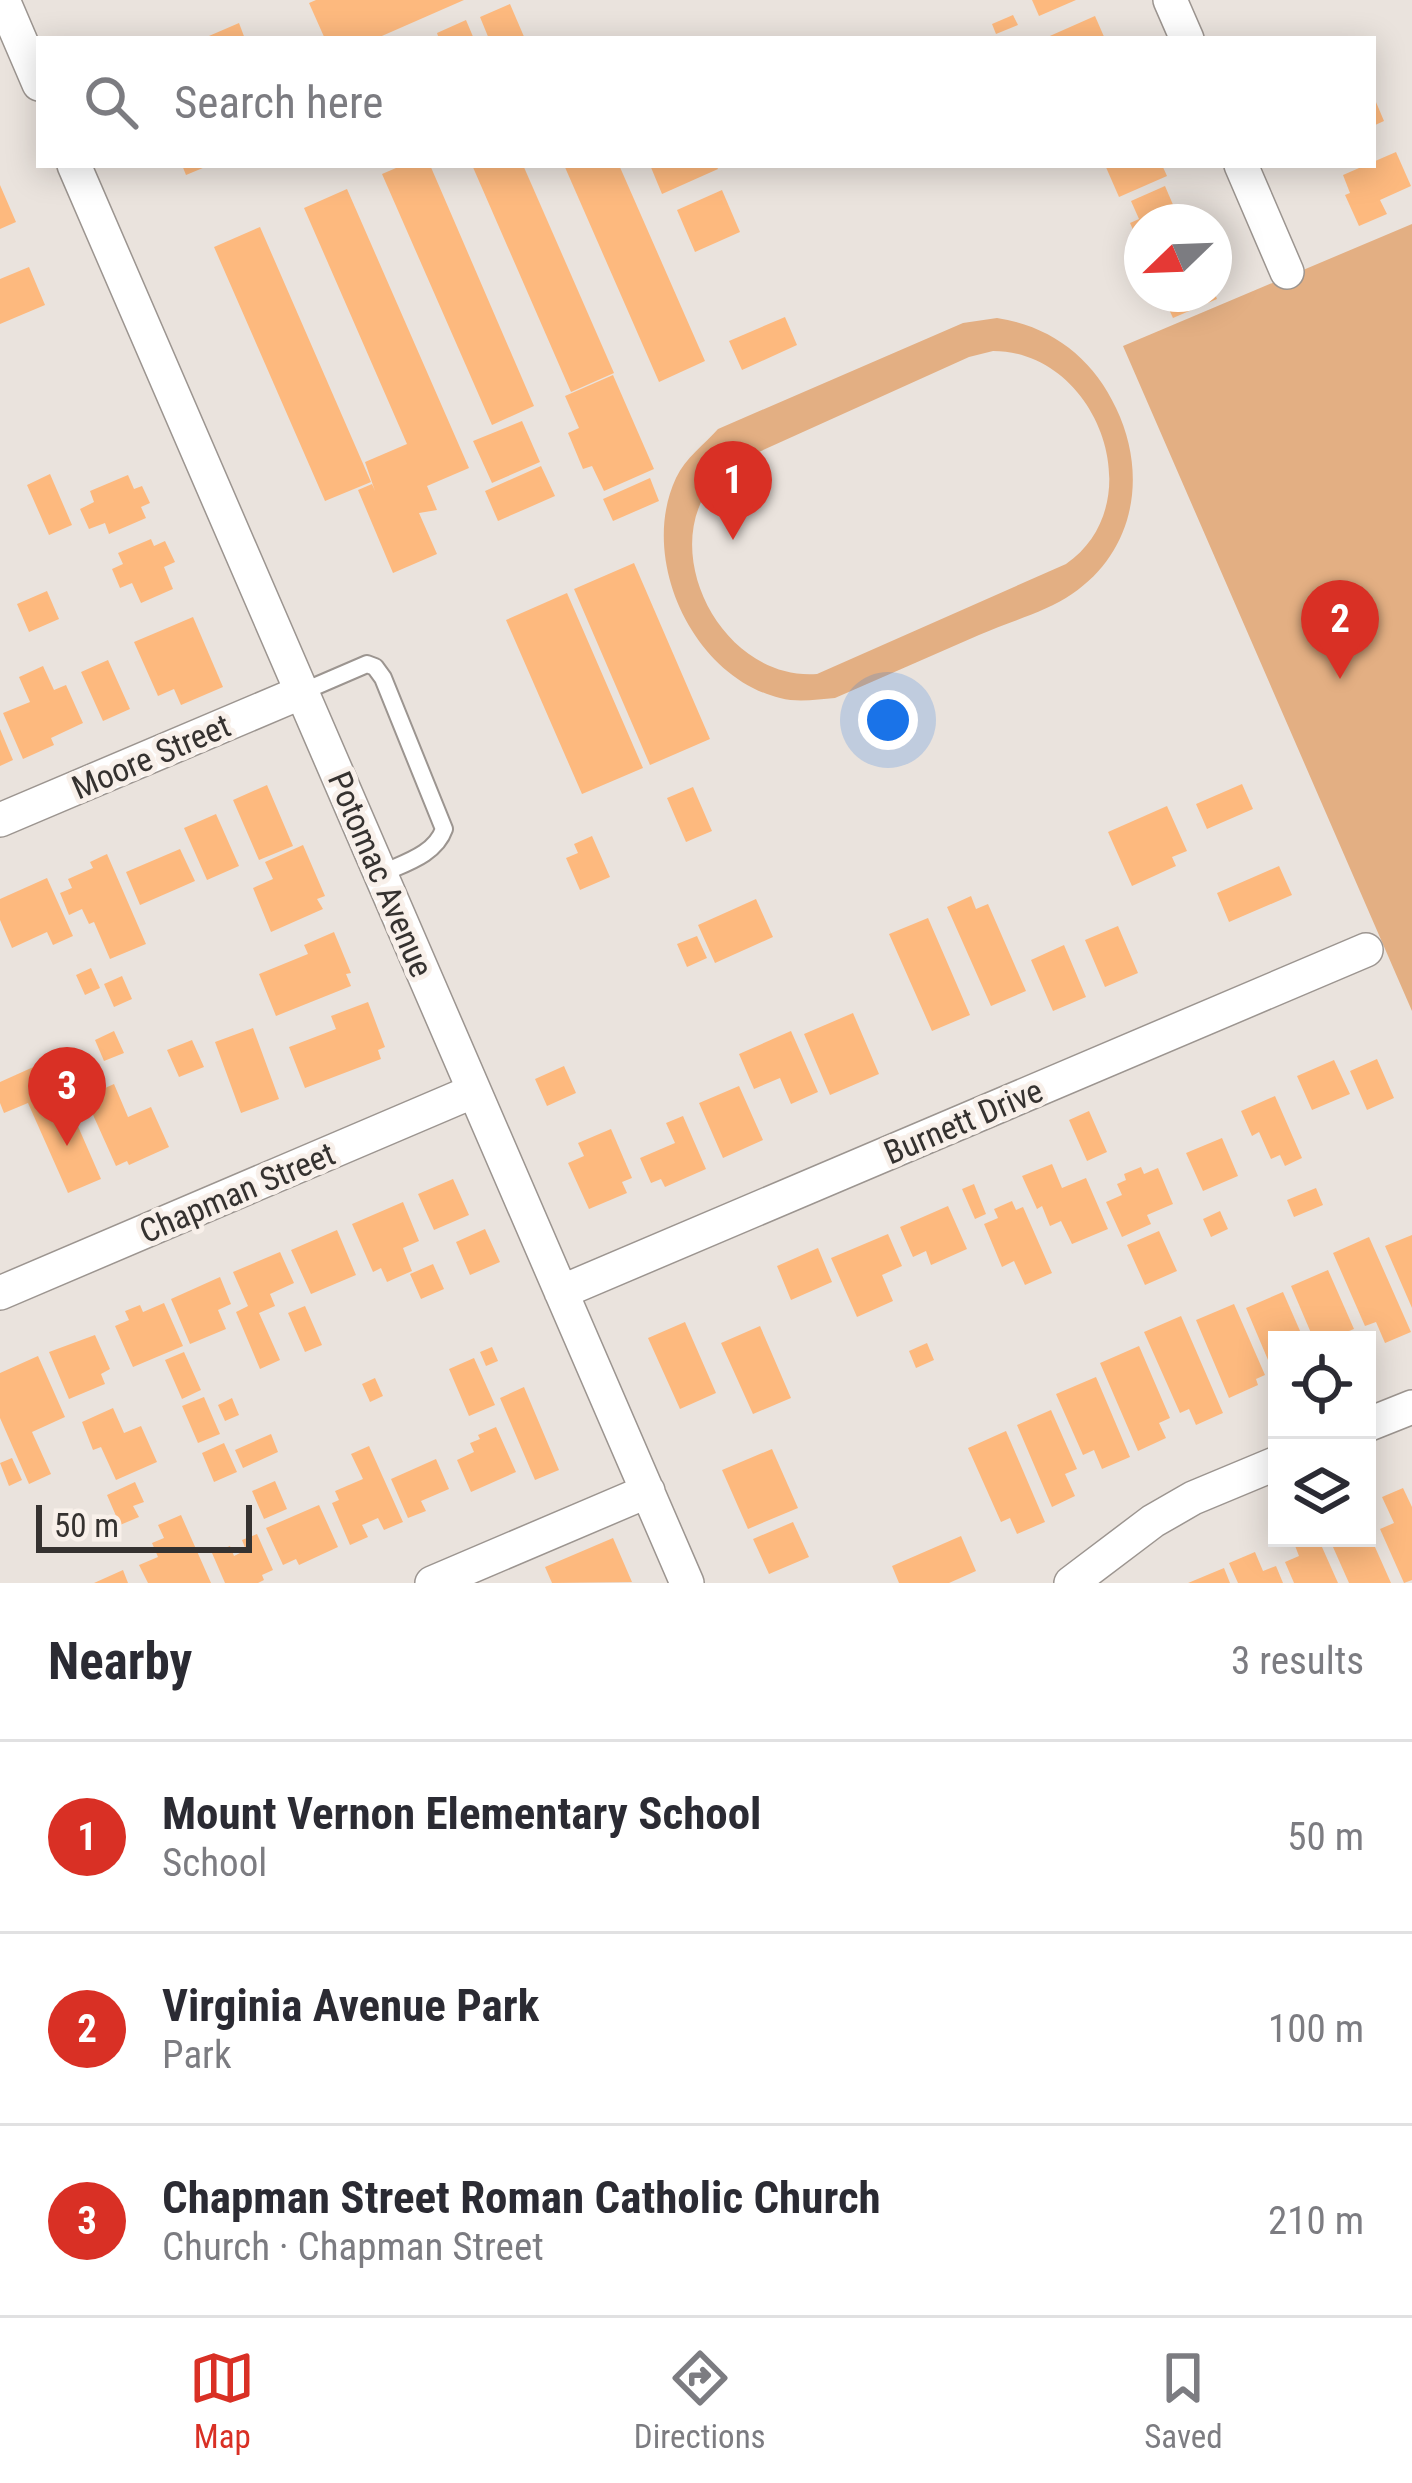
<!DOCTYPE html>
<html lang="en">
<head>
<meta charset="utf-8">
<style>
	:root { --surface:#fff; --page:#f2f2f3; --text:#2b2b33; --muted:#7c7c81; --line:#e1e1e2; --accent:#d93025 }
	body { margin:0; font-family:"Roboto Condensed",sans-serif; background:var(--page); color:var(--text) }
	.controls { position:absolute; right:36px; bottom:36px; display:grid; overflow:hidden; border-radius:0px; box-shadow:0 6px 30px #0003 }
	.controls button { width:108px; height:108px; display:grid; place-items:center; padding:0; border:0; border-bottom:3px solid var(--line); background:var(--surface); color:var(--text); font:60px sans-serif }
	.compass { position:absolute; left:1124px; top:204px; width:108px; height:108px; border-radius:50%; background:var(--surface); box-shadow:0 6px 30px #0003; rotate:247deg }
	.scale { position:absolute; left:36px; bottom:30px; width:216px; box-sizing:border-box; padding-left:12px; border:6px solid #353230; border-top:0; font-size:33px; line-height:42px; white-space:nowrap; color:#353230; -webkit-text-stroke:9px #f8f0ea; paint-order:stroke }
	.you { position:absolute; left:888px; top:720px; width:42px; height:42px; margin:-30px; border:9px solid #fff; border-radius:50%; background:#1a73e8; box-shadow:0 0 0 18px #1a73e833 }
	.badge { display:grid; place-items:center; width:78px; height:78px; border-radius:50%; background:var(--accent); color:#fff; font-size:39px; font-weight:700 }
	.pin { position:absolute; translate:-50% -99px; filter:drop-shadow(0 3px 6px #0008) }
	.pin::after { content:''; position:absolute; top:63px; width:42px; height:36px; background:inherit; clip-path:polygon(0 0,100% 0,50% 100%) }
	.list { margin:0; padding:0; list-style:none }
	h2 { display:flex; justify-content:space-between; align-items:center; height:156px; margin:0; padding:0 48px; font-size:51px }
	h2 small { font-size:39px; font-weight:400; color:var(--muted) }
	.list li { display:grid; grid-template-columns:78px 1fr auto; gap:36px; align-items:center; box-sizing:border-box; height:192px; padding:0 48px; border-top:3px solid var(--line) }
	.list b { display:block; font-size:45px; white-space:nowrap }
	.list p { margin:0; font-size:39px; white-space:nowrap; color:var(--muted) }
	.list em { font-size:39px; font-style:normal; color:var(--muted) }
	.icon { flex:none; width:66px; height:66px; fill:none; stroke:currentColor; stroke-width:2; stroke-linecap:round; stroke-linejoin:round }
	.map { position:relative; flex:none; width:1412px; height:1583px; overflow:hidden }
	.search { position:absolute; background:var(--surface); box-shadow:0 6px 30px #0003; left:36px; right:36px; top:36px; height:132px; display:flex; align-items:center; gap:30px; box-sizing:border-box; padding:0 42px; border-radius:0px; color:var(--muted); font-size:45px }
	.sheet { height:732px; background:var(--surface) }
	nav { display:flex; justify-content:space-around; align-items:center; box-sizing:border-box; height:168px; border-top:3px solid var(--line); background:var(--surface); font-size:33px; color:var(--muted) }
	nav a { display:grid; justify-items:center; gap:6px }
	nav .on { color:var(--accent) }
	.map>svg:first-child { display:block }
	.green { fill:#e3af83; fill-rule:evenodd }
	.building { fill:#fdb97e }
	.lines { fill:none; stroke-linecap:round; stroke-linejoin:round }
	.service-casing { stroke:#9c9590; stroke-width:20 }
	.minor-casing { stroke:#9c9590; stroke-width:36 }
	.service { stroke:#fff; stroke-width:16 }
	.minor { stroke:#fff; stroke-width:33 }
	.labels { text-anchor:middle; stroke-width:10; stroke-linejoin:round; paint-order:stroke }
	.street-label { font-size:33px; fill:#353230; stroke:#f8f0ea }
</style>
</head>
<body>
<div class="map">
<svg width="1412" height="1583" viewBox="0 0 1412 1583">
	<rect width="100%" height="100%" fill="#eae3dd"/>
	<!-- green -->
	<path class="green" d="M1412,224V1011L1123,346Z
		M997,318C1051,326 1093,358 1116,408C1149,477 1133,553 1072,594C1046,612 1008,622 979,635C931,656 883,677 835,698C818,699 799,703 780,698C693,677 638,559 676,478C686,457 704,445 718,429L963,323ZM993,351C1097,351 1154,503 1066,564L817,674C711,682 641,519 739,461L969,357Z"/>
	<!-- building -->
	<path class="building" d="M316,0H464L375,39H325L309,3Z
		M1032,0H1076L1039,16Z
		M510,4L525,39H489L480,17Z
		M1013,15L1018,25L996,34L992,24Z
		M1095,16L1105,39H1043Z
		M466,20L474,39H439L437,33Z
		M239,23L245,39H202Z
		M1373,95L1384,121L1373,126Z
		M1396,152L1411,186L1380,200L1387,214L1359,226L1345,195L1350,193L1343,175Z
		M182,165H210L186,175Z
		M403,165H430L534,406L492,425L382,174Z
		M472,165H523L614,373L571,392Z
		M564,165H619L705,361L659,382Z
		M650,165H716L718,169L662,194Z
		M1105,165H1162L1167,176L1119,197Z
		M0,185L16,222L0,229Z
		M1165,186L1174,207L1179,205L1186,222H1142V250L1130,223L1139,219L1131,201Z
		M347,189L469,468L427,486L437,510L419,513L437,554L393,573L358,490L372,484L375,491L365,462L407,444L304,208Z
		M722,190L740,232L695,252L677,210Z
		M260,227L371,482L325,501L214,247Z
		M29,267L45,305L0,324V279Z
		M1162,294H1215L1217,299L1173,318Z
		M785,317L797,345L742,370L729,341Z
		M613,375L654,469L604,491L592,466L583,469L568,433L579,428L565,396Z
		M522,421L540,462L492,483L473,441Z
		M541,466L555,496L498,521L485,491Z
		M50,474L72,525L49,535L27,485Z
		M128,475L134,489L142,486L150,503L141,507L146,518L109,534L105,523L89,529L80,509L94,502L90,491Z
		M650,478L659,501L613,521L603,499Z
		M151,539L154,546L165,541L175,562L164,567L173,589L141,603L132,583L120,588L112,569L123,564L118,553Z
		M634,563L710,739L650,765L574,589Z
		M47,591L59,619L29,632L17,604Z
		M567,593L643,768L582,794L506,620Z
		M193,617L223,687L181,705L174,689L158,696L134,642Z
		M108,660L130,709L103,721L81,672Z
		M43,666L54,690L66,685L83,723L51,738L54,745L23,759L3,713L30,702L19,677Z
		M0,729L13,760L0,766Z
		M1242,784L1253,809L1207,829L1196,804Z
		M267,785L293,846L259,860L233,800Z
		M693,787L712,831L686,842L667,798Z
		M1167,806L1187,851L1172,857L1176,866L1132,886L1108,832Z
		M216,814L239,866L207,880L184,828Z
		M592,836L610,877L580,890L566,858L578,853L574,844Z
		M303,845L325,896L317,899L323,909L271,932L253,888L273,879L265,862Z
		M180,849L195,881L140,905L126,872Z
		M107,854L146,944L110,959L94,922L89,924L82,909L69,915L60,893L72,888L68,879L93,868L90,862Z
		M1279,866L1292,895L1229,922L1217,893Z
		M47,878L73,936L53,945L47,932L12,948L0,920V899Z
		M971,896L976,909L988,904L1026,991L991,1006L947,907Z
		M756,899L773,937L715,963L698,925Z
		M928,918L970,1015L932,1031L889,934Z
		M1118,926L1138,973L1105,987L1085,940Z
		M334,932L351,973L346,974L351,986L276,1016L259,974L308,954L304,945Z
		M697,936L707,958L687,967L677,944Z
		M1064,945L1086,997L1053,1011L1031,960Z
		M91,968L100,988L85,995L76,975Z
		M122,976L132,999L114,1007L104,984Z
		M368,1002L385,1047L378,1050L381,1059L305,1088L289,1047L336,1029L331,1016Z
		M853,1013L879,1074L830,1095L804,1034Z
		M253,1028L279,1099L241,1113L215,1042Z
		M114,1031L124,1053L104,1061L95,1040Z
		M791,1031L818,1092L791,1104L780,1078L754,1089L739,1054Z
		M192,1040L204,1067L179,1077L167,1050Z
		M1377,1059L1394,1098L1367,1110L1350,1071Z
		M49,1060L101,1179L68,1193L28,1103L4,1113L0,1103V1082Z
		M1334,1060L1350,1094L1312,1110L1297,1076Z
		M564,1066L576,1093L547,1106L535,1079Z
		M114,1084L128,1117L151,1107L169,1147L129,1165L127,1161L116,1166L85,1097Z
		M739,1086L763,1140L723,1158L699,1103Z
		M1275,1096L1302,1158L1285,1166L1280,1155L1271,1159L1259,1132L1252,1136L1241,1111Z
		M1089,1111L1107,1152L1087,1161L1069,1120Z
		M683,1116L706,1169L665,1187L661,1179L651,1183L640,1158L675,1143L666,1123Z
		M611,1129L632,1178L622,1182L627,1193L589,1209L568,1163L584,1156L578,1143Z
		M1222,1138L1238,1176L1203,1191L1186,1153Z
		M1052,1164L1062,1188L1086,1178L1108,1229L1072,1244L1061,1221L1050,1226L1042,1206L1037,1209L1022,1176Z
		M1141,1167L1144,1174L1158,1168L1173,1204L1147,1215L1151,1224L1122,1237L1106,1202L1122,1195L1117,1184L1126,1180L1124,1174Z
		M453,1179L469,1215L434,1230L418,1194Z
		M974,1184L986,1214L975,1219L962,1189Z
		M1316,1188L1323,1205L1294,1217L1287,1200Z
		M1012,1201L1016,1210L1023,1207L1052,1273L1025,1285L1014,1261L1002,1267L984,1224L998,1218L994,1209Z
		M403,1202L419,1241L403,1248L412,1271L387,1282L381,1268L373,1272L352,1224Z
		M948,1206L967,1249L931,1265L926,1251L913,1257L900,1227Z
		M1220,1211L1228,1229L1211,1237L1203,1219Z
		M485,1229L500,1262L470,1275L456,1242Z
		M337,1230L356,1275L311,1294L291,1250Z
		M1159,1231L1177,1271L1145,1285L1127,1245Z
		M888,1234L902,1266L882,1275L893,1301L857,1317L831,1258Z
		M1412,1235V1308L1385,1246Z
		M1369,1237L1411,1332L1385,1343L1376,1322L1365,1326L1333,1253Z
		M818,1248L832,1282L791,1300L777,1266Z
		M280,1252L294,1283L270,1294L275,1306L259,1313L280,1360L260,1369L236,1312L248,1306L233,1272Z
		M433,1264L444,1289L421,1299L410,1274Z
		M1328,1270L1354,1329L1339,1335L1341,1340H1314L1291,1286Z
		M220,1277L231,1304L218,1310L226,1329L190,1344L171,1299Z
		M1283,1292L1304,1340H1277V1364L1271,1367L1246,1308Z
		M164,1303L183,1346L133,1367L115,1326L129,1320L125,1311L140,1305L143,1312Z
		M1234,1304L1265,1375L1256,1379L1258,1385L1229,1398L1196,1320Z
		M305,1306L322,1345L305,1352L288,1313Z
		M1181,1316L1223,1413L1196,1425L1189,1409L1180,1413L1144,1332Z
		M685,1322L716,1393L680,1409L648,1338Z
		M760,1326L791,1398L753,1414L721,1343Z
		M95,1335L110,1369L101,1374L105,1384L69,1399L49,1352Z
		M927,1343L934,1360L916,1368L909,1351Z
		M1139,1346L1170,1418L1159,1423L1166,1438L1138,1451L1100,1363Z
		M492,1347L498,1361L486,1366L480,1352Z
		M184,1352L201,1390L182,1399L165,1360Z
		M38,1356L65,1417L32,1432L51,1474L29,1484L0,1418V1373Z
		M474,1358L495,1405L469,1416L449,1369Z
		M1096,1377L1130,1457L1102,1469L1094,1450L1083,1455L1056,1394Z
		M375,1378L383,1396L370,1402L362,1384Z
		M524,1387L559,1470L535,1480L500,1398Z
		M204,1397L220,1434L198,1443L182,1406Z
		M232,1398L239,1415L225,1421L218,1405Z
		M113,1408L124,1433L141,1426L157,1462L116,1480L101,1447L93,1450L82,1422Z
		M1051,1410L1077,1469L1065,1474L1075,1496L1052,1507L1017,1425Z
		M496,1427L516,1472L471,1492L457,1460L474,1452L470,1443L480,1439L478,1435Z
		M1006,1431L1045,1522L1017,1534L1010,1518L1001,1522L968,1448Z
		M271,1434L278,1452L243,1468L235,1450Z
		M224,1443L237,1472L214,1482L202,1453Z
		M369,1446L403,1522L384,1530L378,1518L362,1525L368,1537L350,1545L332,1503L339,1500L335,1491L363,1479L351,1454Z
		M772,1449L798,1508L748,1529L722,1470Z
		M12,1458L22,1480L9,1486L0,1463Z
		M436,1459L449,1489L421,1501L426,1511L408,1518L391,1479Z
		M275,1481L287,1509L264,1519L252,1491Z
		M135,1482L144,1502L133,1506L139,1517L120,1525L107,1495Z
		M1403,1488L1412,1507V1580L1404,1583L1380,1529L1394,1523L1382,1497Z
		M319,1505L338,1547L299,1565L296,1559L283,1565L266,1528Z
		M181,1515L211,1583H148L139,1565L158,1557L152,1543L164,1538L158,1525Z
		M793,1522L809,1557L769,1574L753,1539Z
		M1367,1529L1391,1583H1349L1329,1538H1367Z
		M257,1534L273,1570L262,1575L264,1580L258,1583H225L212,1553L230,1546L234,1556L246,1550L242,1540Z
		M961,1536L976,1571L949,1583H899L892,1566Z
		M613,1538L632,1582L552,1583L545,1567Z
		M1292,1538H1318L1338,1583H1294L1285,1562L1299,1556Z
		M1255,1552L1263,1571L1276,1566L1283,1583H1238L1229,1563Z
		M1224,1568L1230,1583H1188Z
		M123,1570L128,1583H94Z"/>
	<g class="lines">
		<defs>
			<path id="service" d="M302,692L367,664L375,667L383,678L444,829C435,855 404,863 381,874"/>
			<path id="minor" d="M3,0L39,84
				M1170,0L1187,39
				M74,165L687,1583
				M1241,165L1287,272
				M0,820L302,692
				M561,1292L1366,950
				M0,1293L474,1091
				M1367,1425L1412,1407
				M432,1583L648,1491
				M1071,1583L1153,1521L1193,1498L1277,1463"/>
		</defs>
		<!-- service casing -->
		<use href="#service" class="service-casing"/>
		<!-- minor casing -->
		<use href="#minor" class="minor-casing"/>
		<!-- service -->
		<use href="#service" class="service"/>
		<!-- minor -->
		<use href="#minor" class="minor"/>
	</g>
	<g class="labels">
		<!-- street labels -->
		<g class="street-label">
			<text transform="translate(151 756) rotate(-23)" y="12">Moore Street</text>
			<text transform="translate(381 874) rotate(67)" y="12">Potomac Avenue</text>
			<text transform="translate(963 1121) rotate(-23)" y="12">Burnett Drive</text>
			<text transform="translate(237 1192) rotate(-23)" y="12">Chapman Street</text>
		</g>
	</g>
</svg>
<div class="controls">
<button><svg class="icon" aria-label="locate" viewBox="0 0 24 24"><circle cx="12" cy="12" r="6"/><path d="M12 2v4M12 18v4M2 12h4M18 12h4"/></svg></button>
<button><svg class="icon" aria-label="layers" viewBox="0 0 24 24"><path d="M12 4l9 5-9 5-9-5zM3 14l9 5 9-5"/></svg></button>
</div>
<svg class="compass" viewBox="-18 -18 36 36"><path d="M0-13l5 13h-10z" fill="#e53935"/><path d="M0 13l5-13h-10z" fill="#7c7c81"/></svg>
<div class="scale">50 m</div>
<div class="you"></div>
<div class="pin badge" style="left:733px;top:540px">1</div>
<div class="pin badge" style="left:1340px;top:679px">2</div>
<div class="pin badge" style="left:67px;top:1146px">3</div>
<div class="search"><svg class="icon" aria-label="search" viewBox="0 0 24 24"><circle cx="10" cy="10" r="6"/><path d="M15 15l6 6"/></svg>Search here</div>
</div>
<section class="sheet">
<h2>Nearby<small>3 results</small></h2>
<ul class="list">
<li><span class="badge">1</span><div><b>Mount Vernon Elementary School</b><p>School</p></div><em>50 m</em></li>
<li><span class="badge">2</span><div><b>Virginia Avenue Park</b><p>Park</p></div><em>100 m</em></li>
<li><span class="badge">3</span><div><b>Chapman Street Roman Catholic Church</b><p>Church · Chapman Street</p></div><em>210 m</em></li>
</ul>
</section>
<nav>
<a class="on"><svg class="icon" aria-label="map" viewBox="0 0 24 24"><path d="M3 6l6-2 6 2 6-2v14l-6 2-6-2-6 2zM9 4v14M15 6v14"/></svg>Map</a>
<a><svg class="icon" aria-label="directions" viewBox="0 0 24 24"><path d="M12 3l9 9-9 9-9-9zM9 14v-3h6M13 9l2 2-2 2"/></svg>Directions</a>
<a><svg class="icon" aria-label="saved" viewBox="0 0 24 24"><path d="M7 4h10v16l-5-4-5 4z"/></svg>Saved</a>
</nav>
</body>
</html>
